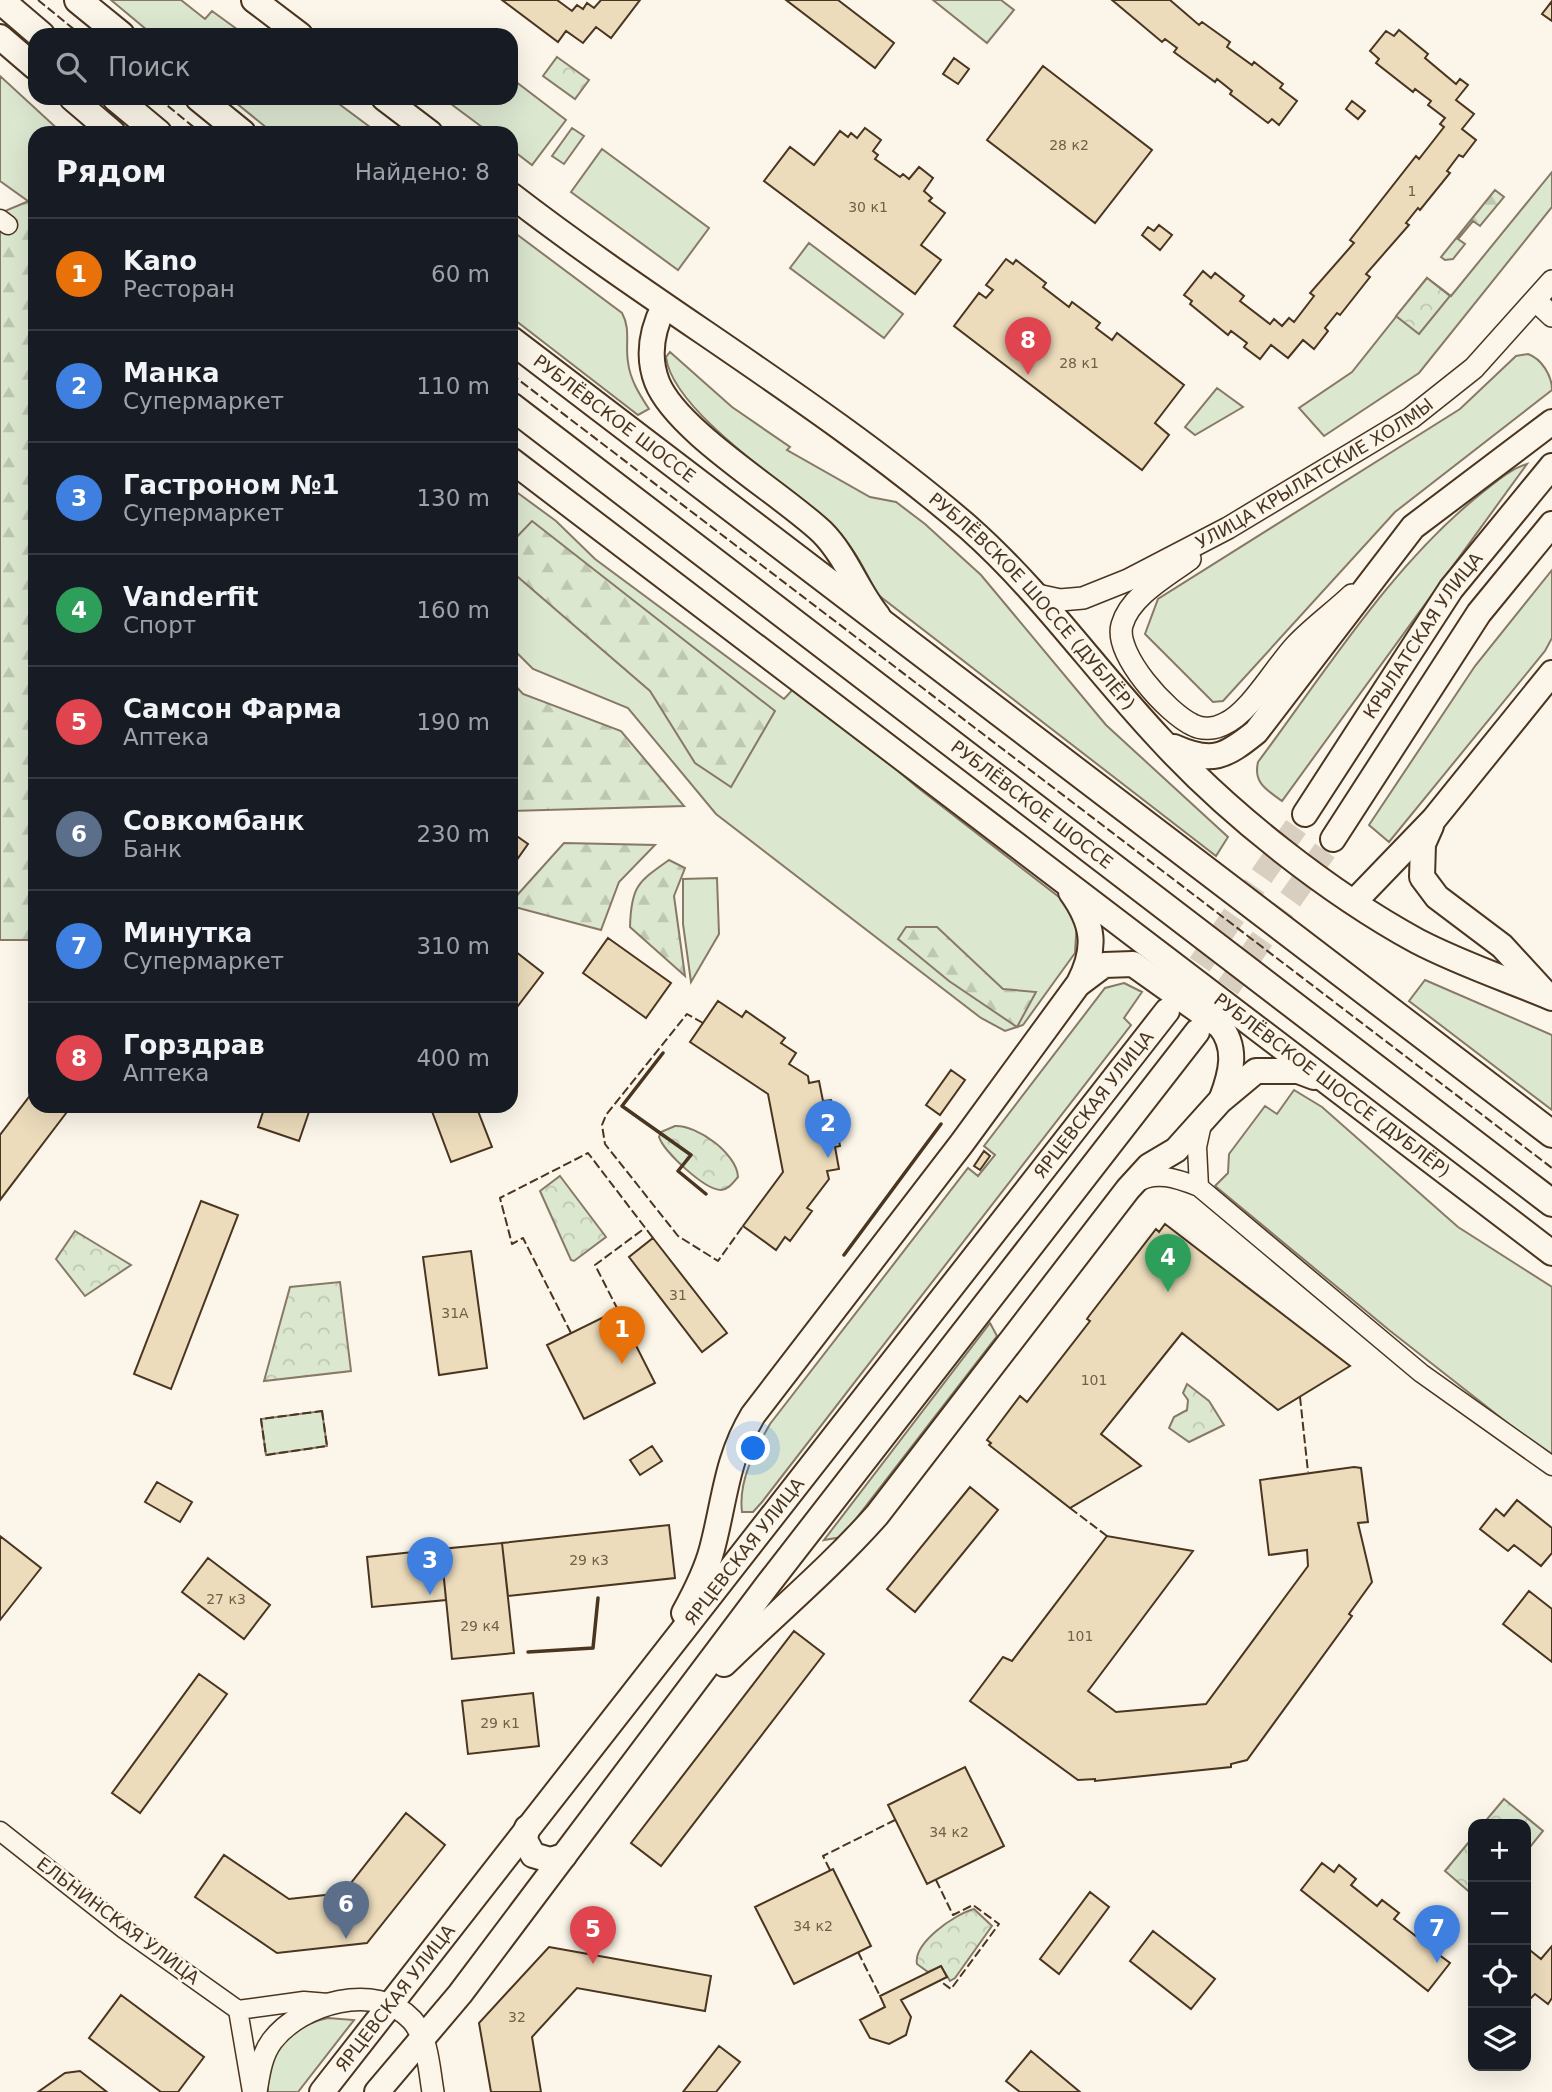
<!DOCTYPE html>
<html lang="ru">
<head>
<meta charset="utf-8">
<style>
	:root { --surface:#171b24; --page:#242831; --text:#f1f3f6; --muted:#9ea1a6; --line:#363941; --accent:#0f766e }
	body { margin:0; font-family:"DejaVu Sans",sans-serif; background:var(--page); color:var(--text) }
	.controls { position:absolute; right:21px; bottom:21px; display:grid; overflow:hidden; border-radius:14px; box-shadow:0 7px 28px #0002 }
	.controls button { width:63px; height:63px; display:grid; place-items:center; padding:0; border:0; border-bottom:2px solid var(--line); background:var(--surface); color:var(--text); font:35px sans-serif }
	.you { position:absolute; left:754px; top:1449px; width:24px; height:24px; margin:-18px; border:5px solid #fff; border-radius:50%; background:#1a73e8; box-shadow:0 0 0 10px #1a73e833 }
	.badge { display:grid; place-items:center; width:46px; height:46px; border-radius:50%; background:var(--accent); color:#fff; font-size:23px; font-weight:700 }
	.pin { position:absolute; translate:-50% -58px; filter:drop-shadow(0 2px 4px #0008) }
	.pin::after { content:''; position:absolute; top:37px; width:24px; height:21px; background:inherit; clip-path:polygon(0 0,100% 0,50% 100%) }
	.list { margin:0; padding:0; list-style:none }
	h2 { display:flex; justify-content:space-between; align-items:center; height:91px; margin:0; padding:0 28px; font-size:30px }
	h2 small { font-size:23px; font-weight:400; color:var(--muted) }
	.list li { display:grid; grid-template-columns:46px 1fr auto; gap:21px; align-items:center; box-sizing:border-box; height:112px; padding:0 28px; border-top:2px solid var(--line) }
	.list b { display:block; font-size:26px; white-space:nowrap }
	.list p { margin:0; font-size:23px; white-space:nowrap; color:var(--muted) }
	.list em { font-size:23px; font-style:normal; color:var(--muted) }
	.icon { flex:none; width:38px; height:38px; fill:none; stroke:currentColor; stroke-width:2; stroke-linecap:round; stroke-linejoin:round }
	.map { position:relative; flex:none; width:1552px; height:2092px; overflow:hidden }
	.search { position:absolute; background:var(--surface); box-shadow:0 7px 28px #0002; left:28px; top:28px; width:490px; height:77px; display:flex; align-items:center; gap:18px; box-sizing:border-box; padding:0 24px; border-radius:21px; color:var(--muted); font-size:26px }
	.panel { position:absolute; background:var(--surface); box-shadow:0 7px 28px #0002; left:28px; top:126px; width:490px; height:987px; border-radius:21px }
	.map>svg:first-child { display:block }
	.green { fill:#dce7d0; stroke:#887966; stroke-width:2 }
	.forest { fill:url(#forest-firs); stroke:#887966; stroke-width:2 }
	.park { fill:url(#park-crowns); stroke:#887966; stroke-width:2 }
	.building { fill:#ecdcbc; stroke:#4a3520; stroke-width:2 }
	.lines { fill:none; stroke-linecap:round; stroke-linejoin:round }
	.secondary-tunnel { stroke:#d8cfc1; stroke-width:24; stroke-dasharray:24 12; stroke-linecap:butt }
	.minor-casing { stroke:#4a3520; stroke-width:21 }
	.tertiary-casing { stroke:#4a3520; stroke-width:24 }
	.secondary-casing { stroke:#4a3520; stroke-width:28 }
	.primary-casing { stroke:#4a3520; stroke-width:30 }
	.minor { stroke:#fbf6e9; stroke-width:18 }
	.tertiary { stroke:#fbf6e9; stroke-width:21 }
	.secondary { stroke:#fbf6e9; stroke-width:24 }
	.primary { stroke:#fbf6e9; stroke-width:26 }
	.fence { stroke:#4a3520; stroke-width:2; stroke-dasharray:9 3.5; stroke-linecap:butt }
	.wall { stroke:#4a3520; stroke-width:3.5 }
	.labels { text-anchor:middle; stroke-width:5; stroke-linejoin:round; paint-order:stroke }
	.number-label { font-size:14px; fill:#725f47 }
	.street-label { font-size:18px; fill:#4a3520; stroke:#fbf6e9 }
</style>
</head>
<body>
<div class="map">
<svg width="1552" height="2092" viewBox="0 0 1552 2092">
	<defs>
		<pattern id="forest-firs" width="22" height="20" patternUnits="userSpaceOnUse" patternTransform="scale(1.75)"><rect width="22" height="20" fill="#dce7d0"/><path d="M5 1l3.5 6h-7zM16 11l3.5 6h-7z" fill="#bec7b2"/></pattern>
		<pattern id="park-crowns" width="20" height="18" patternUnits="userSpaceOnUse" patternTransform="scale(1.75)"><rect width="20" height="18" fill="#dce7d0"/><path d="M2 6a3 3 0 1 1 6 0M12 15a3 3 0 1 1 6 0" fill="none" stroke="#bec7b2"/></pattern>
	</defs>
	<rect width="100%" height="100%" fill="#fbf6e9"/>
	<!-- green -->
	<path class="green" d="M111,0H181L205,19L212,11L245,35H153Z
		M933,0H1001L1014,10L987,43Z
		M0,76L62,133H35V206L0,181Z
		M511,78L566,120L532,165L511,149V133H490L443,98H511Z
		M230,98H331L378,133H273Z
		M572,128L584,136L564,164L552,156Z
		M602,149L709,228L678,270L571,192Z
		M1552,172V207L1419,373L1324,436L1299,408L1352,372L1427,278L1451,296Z
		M511,230L622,313C631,329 625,344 628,362C630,380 640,395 649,409L638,415L511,317Z
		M809,243L903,314L884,338L790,268Z
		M670,352L732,407L790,447L787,450L870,497L896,502L925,524L981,575L1106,725L1228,837L1216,856L877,594C863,566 850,540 826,519C786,485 672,410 666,357Z
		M1528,354C1542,359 1552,376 1552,390L1395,512L1223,701L1213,702L1145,634L1158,599L1460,409L1516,356Z
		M1217,388L1243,407L1195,435L1185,427Z
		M1527,464L1282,801C1267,790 1253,783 1258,762C1326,671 1393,563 1483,492C1497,481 1510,469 1527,464Z
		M511,488L556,521L595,559L784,699L797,685L917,787L1068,904L1077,920L1075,953L1023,1025L1005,1031L981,1018L716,814L628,708L533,669L511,647Z
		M1552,570V638L1545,651L1389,842L1369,825L1475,666Z
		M717,878L719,934L691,982L683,924V879Z
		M1425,980L1552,1035V1110L1409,1001Z
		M1124,983L1142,992L1124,1018L1131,1025L762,1502L753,1512H742C738,1481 755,1450 770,1424L968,1168L978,1176L995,1155L984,1146L1105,988Z
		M1294,1090L1322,1107L1458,1227L1552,1287V1458L1389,1330L1215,1186L1228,1173L1229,1154L1265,1106L1277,1114Z
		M990,1323L997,1336L842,1537L824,1540Z
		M322,1411L327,1446L266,1455L261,1419Z
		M328,2018L354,2020L298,2092H268C266,2054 291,2025 328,2018Z"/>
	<!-- forest -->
	<path class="forest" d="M1495,190L1504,197L1480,226L1473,221L1458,239L1465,244L1453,259L1445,260L1441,257Z
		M29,201L35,206V940H0V213Z
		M532,521L775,711L731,787L695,763L650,691L511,571V543Z
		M511,681L523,694L621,731L684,806L511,811Z
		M564,843L655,845L619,882L601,930L511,906V902Z
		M669,860L685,868L674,896L685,976L630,927C631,886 638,882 669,860Z
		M906,927H937L1003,989L1036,992L1017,1027L949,981L898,939Z"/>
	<!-- park -->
	<path class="park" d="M557,57L589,80L575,99L543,76Z
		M1427,278L1450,296L1419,334L1396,316Z
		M675,1126C698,1125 737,1154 738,1177C733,1183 729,1189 721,1190C705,1190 664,1152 659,1137L661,1132Z
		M560,1176L606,1237L574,1261L571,1260L540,1191Z
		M75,1231L131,1265L85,1296L56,1259Z
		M340,1282L351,1371L264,1381L290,1287Z
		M1187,1384L1209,1401L1224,1425L1189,1442L1169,1428L1174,1417L1187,1410L1188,1400L1183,1393Z
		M1504,1799L1543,1831L1526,1852V1824H1483Z
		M1473,1837V1895L1445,1871Z
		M974,1909L992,1926L955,1978L950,1981L941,1966L928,1972L917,1964C913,1943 955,1914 974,1909Z"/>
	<!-- building -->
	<path class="building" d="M502,0H557L572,11L577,5L583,9L587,3L594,8L601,0H640L611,38L596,27L583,43L566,31L558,42Z
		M786,0H838L894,43L875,68Z
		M1112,0H1170L1199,25L1202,22L1230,42L1227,47L1252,65L1254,62L1283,84L1280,88L1297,101L1279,125L1272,119L1268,123L1230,94L1232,91L1217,79L1215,82L1174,52L1177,48L1165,39L1162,42Z
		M1552,1V21L1542,14Z
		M1399,30L1428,54L1425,58L1456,84L1460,79L1468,85L1456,100L1474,114L1462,129L1476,140L1463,157L1459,155L1447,171L1450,173L1420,210L1418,208L1406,223L1409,225L1366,274L1370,277L1340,315L1337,313L1325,328L1328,331L1314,349L1303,340L1288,358L1271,345L1260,359L1244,347L1247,343L1231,331L1228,335L1190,304L1192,301L1184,295L1203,271L1211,278L1215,273L1244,296L1240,301L1270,324L1274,319L1282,326L1289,318L1294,322L1314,296L1310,293L1354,243L1350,240L1416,156L1419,159L1444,127L1440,124L1445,118L1428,105L1431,101L1415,89L1413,92L1376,63L1379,59L1370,51L1386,31L1394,36Z
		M954,58L969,69L958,84L943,74Z
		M1043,66L1152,150L1095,223L987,140Z
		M1352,101L1365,111L1358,119L1346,109Z
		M865,128L881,140L873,151L878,155L875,159L900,177L903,174L909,179L919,167L933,178L924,191L932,198L929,201L945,213L921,245L941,260L915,294L764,181L790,147L814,165L840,131L848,137L851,133L857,138Z
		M1159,225L1172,235L1160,250L1142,235L1148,227L1154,231Z
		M1006,259L1013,264L1016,260L1046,283L1043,287L1069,307L1072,302L1100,323L1096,328L1112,340L1117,333L1184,385L1155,423L1169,435L1142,470L954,326L979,293L986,298L993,290L986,285Z
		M511,832L528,844L511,868Z
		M608,938L671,983L646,1018L583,973Z
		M511,948L543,973L511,1015Z
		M718,1001L742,1017L746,1011L785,1038L781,1043L796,1053L789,1064L808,1076L809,1083L819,1081L823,1101L831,1100L840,1146L835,1147L839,1169L827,1171L829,1179L807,1208L812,1211L790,1241L785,1237L776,1250L743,1226L783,1172L768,1094L690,1042Z
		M951,1070L965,1080L940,1115L926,1105Z
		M35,1089V1106L70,1108L0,1200V1135Z
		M265,1106H311L299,1141L258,1127Z
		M430,1106H476L492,1147L451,1162Z
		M984,1151L990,1156L980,1170L974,1166Z
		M201,1201L238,1215L171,1389L134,1374Z
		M1165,1224L1350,1366L1278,1410L1182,1333L1101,1434L1141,1466L1070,1508L989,1445L991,1443L987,1440L1020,1396L1027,1402L1090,1321L1087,1319L1089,1316L1156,1229L1159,1232Z
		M653,1238L727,1333L702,1352L629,1257Z
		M471,1251L487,1368L439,1375L423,1257Z
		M618,1310L655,1383L584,1419L547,1345Z
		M652,1446L662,1461L640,1475L630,1460Z
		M1354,1467L1361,1468L1368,1522L1358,1523L1372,1582L1349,1614L1352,1616L1247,1760L1231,1764V1767L1095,1781V1779L1078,1780L970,1701L1003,1657L1012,1661L1107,1536L1193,1551L1088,1691L1116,1712L1206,1704L1308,1566L1307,1550L1269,1555L1260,1480Z
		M157,1482L192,1502L180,1522L145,1502Z
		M970,1487L998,1510L915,1612L887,1589Z
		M1517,1500L1552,1528V1553L1541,1566L1514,1545L1508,1551L1480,1529L1496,1509L1504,1516Z
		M669,1525L675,1578L508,1596L502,1543Z
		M0,1536L41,1568L0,1620Z
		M502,1543L514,1653L452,1659L441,1549Z
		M441,1549L446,1600L372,1607L367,1557Z
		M208,1558L270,1605L244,1639L182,1592Z
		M1529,1591L1552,1609V1662L1503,1624Z
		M794,1631L824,1654L661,1866L631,1843Z
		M199,1674L227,1694L140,1813L112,1793Z
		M533,1693L539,1746L468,1754L462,1701Z
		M965,1767L1004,1846L927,1884L888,1805Z
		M406,1813L445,1845L367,1943L277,1953L195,1897L224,1855L289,1899L343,1893Z
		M1322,1863L1334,1872L1339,1865L1356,1879L1351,1885L1377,1906L1382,1900L1399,1913L1394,1919L1417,1937L1422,1932L1438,1945L1434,1951L1450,1963L1428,1991L1301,1890Z
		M833,1869L871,1946L794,1984L755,1907Z
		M1090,1892L1109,1907L1059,1974L1040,1959Z
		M1153,1931L1215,1979L1191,2009L1130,1961Z
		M1552,1946V1998L1548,2004L1535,1994L1530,1999L1526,1996V1947L1541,1959Z
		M549,1947L711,1976L705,2011L577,1988L532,2037L541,2092H491L479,2023Z
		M941,1966L947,1977L901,2000L911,2017L906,2035L889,2044L870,2038L860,2020L885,2007L880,1996Z
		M121,1995L204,2057L178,2092H161L89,2038Z
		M719,2046L740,2062L716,2092H683Z
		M1031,2051L1080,2092H1020L1006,2081Z
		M80,2071L107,2092H38L65,2073Z"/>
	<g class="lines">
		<!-- secondary-tunnel -->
		<path class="secondary-tunnel" d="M1179,994L1305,814
			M1207,1017L1333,839"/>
		<defs>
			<path id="minor" d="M0,219L8,225
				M1135,1184C1155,1170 1178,1179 1199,1187L1421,1373L1552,1466
				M1199,1187L1197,1147L1202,1124
				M0,1831L124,1929L238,2010
				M238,2010L304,2001L328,2003
				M238,2010L252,2092"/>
			<g id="tertiary">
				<path d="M1536,301L1552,316"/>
				<path d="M1190,559C1167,576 1130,596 1122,625C1114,654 1167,713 1193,725C1202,730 1215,729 1224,724C1250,713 1276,666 1296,645C1313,627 1334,612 1352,595"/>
				<path id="s1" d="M1037,595L1060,600L1083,598L1128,580L1228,528L1411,418L1474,368L1552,281"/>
				<path d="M256,2092C259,2074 261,2056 272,2041C301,2003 376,1981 412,2020C428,2038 429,2069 433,2092"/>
			</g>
			<g id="secondary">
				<path d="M254,0L300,35"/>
				<path d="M0,37L35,67"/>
				<path d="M72,98L113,133"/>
				<path d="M384,98L430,133"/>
				<path id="s2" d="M511,195C660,310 826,405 969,528C1041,592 1095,670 1161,740C1229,814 1329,893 1417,941C1461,964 1507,979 1552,998"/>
				<path d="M664,306C652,330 647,356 657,382C677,432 781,493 822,532C846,556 857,590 878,616"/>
				<path id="s3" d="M511,460L1552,1253"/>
				<path d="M1174,747C1212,764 1225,757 1256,732L1413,527L1552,422"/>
				<path id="s4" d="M1305,814L1451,589L1552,466"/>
				<path d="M1431,826L1423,844L1422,877L1437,897L1502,946L1547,995"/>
				<path d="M1333,839L1479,613L1552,524"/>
				<path d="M1354,902L1434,819L1552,673"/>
				<path d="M1080,983L1104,965L1133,964L1220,1026C1238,1048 1231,1074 1222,1098"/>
				<path d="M684,1613C695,1593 706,1572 712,1549C725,1500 726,1460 753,1415L962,1143L1079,983C1097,948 1094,924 1071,892"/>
				<path d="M724,1664C775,1614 830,1568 877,1515L1128,1189L1149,1166L1176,1150L1220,1101L1256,1071H1298L1314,1077"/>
				<path d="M527,1828L525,1840L533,1855L550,1860L564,1856"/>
				<path id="s5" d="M322,2092L1167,1011"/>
				<path d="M377,2092L460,1994L769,1583L1197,1032"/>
			</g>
			<g id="primary">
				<path d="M0,0L41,35"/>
				<path d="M78,0L121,35"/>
				<path d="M116,98L158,133"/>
				<path d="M199,98L242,133"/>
				<path id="s6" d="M511,340L1552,1134"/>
				<path id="s7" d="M511,406L1552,1203"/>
			</g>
		</defs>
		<!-- minor casing -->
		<use href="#minor" class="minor-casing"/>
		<!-- tertiary casing -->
		<use href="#tertiary" class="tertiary-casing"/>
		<!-- secondary casing -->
		<use href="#secondary" class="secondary-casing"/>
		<!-- primary casing -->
		<use href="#primary" class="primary-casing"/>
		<!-- minor -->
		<use href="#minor" class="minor"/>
		<!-- tertiary -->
		<use href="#tertiary" class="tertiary"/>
		<!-- secondary -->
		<use href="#secondary" class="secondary"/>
		<!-- primary -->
		<use href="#primary" class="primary"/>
		<!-- fence -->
		<path class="fence" d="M38,0L81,35
			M158,98L201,133
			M511,374L1552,1168
			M703,1023L687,1014L606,1115L602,1125L605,1144L678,1236L718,1261L743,1226
			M618,1310L595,1265L645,1228
			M571,1333L523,1238L512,1244L500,1198L588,1153L653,1238
			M1300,1397L1308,1472
			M322,1411L327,1446L266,1455L261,1419Z
			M1070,1508L1107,1536
			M830,1870L823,1856L895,1820
			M936,1880L953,1915L973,1905L999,1924L951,1989L940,1981
			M858,1952L880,1996"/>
		<!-- wall -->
		<path class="wall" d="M663,1053L622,1106L691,1155L678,1171L706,1194
			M844,1255L941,1124
			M528,1652L593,1648L598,1598"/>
	</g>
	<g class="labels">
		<!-- number labels -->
		<g class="number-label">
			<text x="1069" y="150">28 к2</text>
			<text x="1412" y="196">1</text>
			<text x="868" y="212">30 к1</text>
			<text x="1079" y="368">28 к1</text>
			<text x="678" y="1300">31</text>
			<text x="455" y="1318">31А</text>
			<text x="1094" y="1385">101</text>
			<text x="589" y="1565">29 к3</text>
			<text x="226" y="1604">27 к3</text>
			<text x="480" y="1631">29 к4</text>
			<text x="1080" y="1641">101</text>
			<text x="500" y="1728">29 к1</text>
			<text x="949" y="1837">34 к2</text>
			<text x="813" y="1931">34 к2</text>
			<text x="517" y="2022">32</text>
		</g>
		<!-- street labels -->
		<g class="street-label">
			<text dy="6" stroke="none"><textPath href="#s6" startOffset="130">РУБЛЁВСКОЕ ШОССЕ</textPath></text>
			<text dy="6" stroke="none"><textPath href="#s1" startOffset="310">УЛИЦА КРЫЛАТСКИЕ ХОЛМЫ</textPath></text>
			<text dy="6" stroke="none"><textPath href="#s2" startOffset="663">РУБЛЁВСКОЕ ШОССЕ (ДУБЛЁР)</textPath></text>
			<text dy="6" stroke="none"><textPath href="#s4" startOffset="214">КРЫЛАТСКАЯ УЛИЦА</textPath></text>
			<text dy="6" stroke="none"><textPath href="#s7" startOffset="656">РУБЛЁВСКОЕ ШОССЕ</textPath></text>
			<text dy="6" stroke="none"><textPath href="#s3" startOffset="1032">РУБЛЁВСКОЕ ШОССЕ (ДУБЛЁР)</textPath></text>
			<text dy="6" stroke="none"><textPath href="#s5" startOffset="1253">ЯРЦЕВСКАЯ УЛИЦА</textPath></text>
			<text dy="6" stroke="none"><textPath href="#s5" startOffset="686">ЯРЦЕВСКАЯ УЛИЦА</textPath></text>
			<text transform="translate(118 1921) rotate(37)" y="6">ЕЛЬНИНСКАЯ УЛИЦА</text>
			<text dy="6" stroke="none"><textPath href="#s5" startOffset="119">ЯРЦЕВСКАЯ УЛИЦА</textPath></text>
		</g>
	</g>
</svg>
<div class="controls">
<button>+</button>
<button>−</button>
<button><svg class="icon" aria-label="locate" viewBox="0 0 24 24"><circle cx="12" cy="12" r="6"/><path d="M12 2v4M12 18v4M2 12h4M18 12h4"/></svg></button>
<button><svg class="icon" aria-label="layers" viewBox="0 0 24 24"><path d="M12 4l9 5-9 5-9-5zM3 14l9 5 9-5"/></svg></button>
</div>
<div class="you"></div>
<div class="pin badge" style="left:622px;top:1364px;background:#e8710a">1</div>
<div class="pin badge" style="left:828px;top:1158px;background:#3f7fe0">2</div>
<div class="pin badge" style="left:430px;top:1595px;background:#3f7fe0">3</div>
<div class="pin badge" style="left:1168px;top:1292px;background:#2e9e5b">4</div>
<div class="pin badge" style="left:593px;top:1964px;background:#e0444e">5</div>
<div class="pin badge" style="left:346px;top:1939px;background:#5c6f8a">6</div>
<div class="pin badge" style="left:1437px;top:1963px;background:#3f7fe0">7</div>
<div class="pin badge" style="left:1028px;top:375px;background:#e0444e">8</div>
<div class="search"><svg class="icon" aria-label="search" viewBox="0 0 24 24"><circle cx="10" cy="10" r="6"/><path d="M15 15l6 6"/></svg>Поиск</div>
<section class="panel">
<h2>Рядом<small>Найдено: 8</small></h2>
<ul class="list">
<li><span class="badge" style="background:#e8710a">1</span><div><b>Kano</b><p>Ресторан</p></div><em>60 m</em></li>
<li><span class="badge" style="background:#3f7fe0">2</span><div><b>Манка</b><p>Супермаркет</p></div><em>110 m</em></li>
<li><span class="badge" style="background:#3f7fe0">3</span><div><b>Гастроном №1</b><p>Супермаркет</p></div><em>130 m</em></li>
<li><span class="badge" style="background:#2e9e5b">4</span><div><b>Vanderfit</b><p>Спорт</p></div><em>160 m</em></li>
<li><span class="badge" style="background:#e0444e">5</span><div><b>Самсон Фарма</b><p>Аптека</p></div><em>190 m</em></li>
<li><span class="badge" style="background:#5c6f8a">6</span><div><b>Совкомбанк</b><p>Банк</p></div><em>230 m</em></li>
<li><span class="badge" style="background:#3f7fe0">7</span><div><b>Минутка</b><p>Супермаркет</p></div><em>310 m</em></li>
<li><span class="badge" style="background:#e0444e">8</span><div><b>Горздрав</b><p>Аптека</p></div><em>400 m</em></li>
</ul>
</section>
</div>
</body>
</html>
